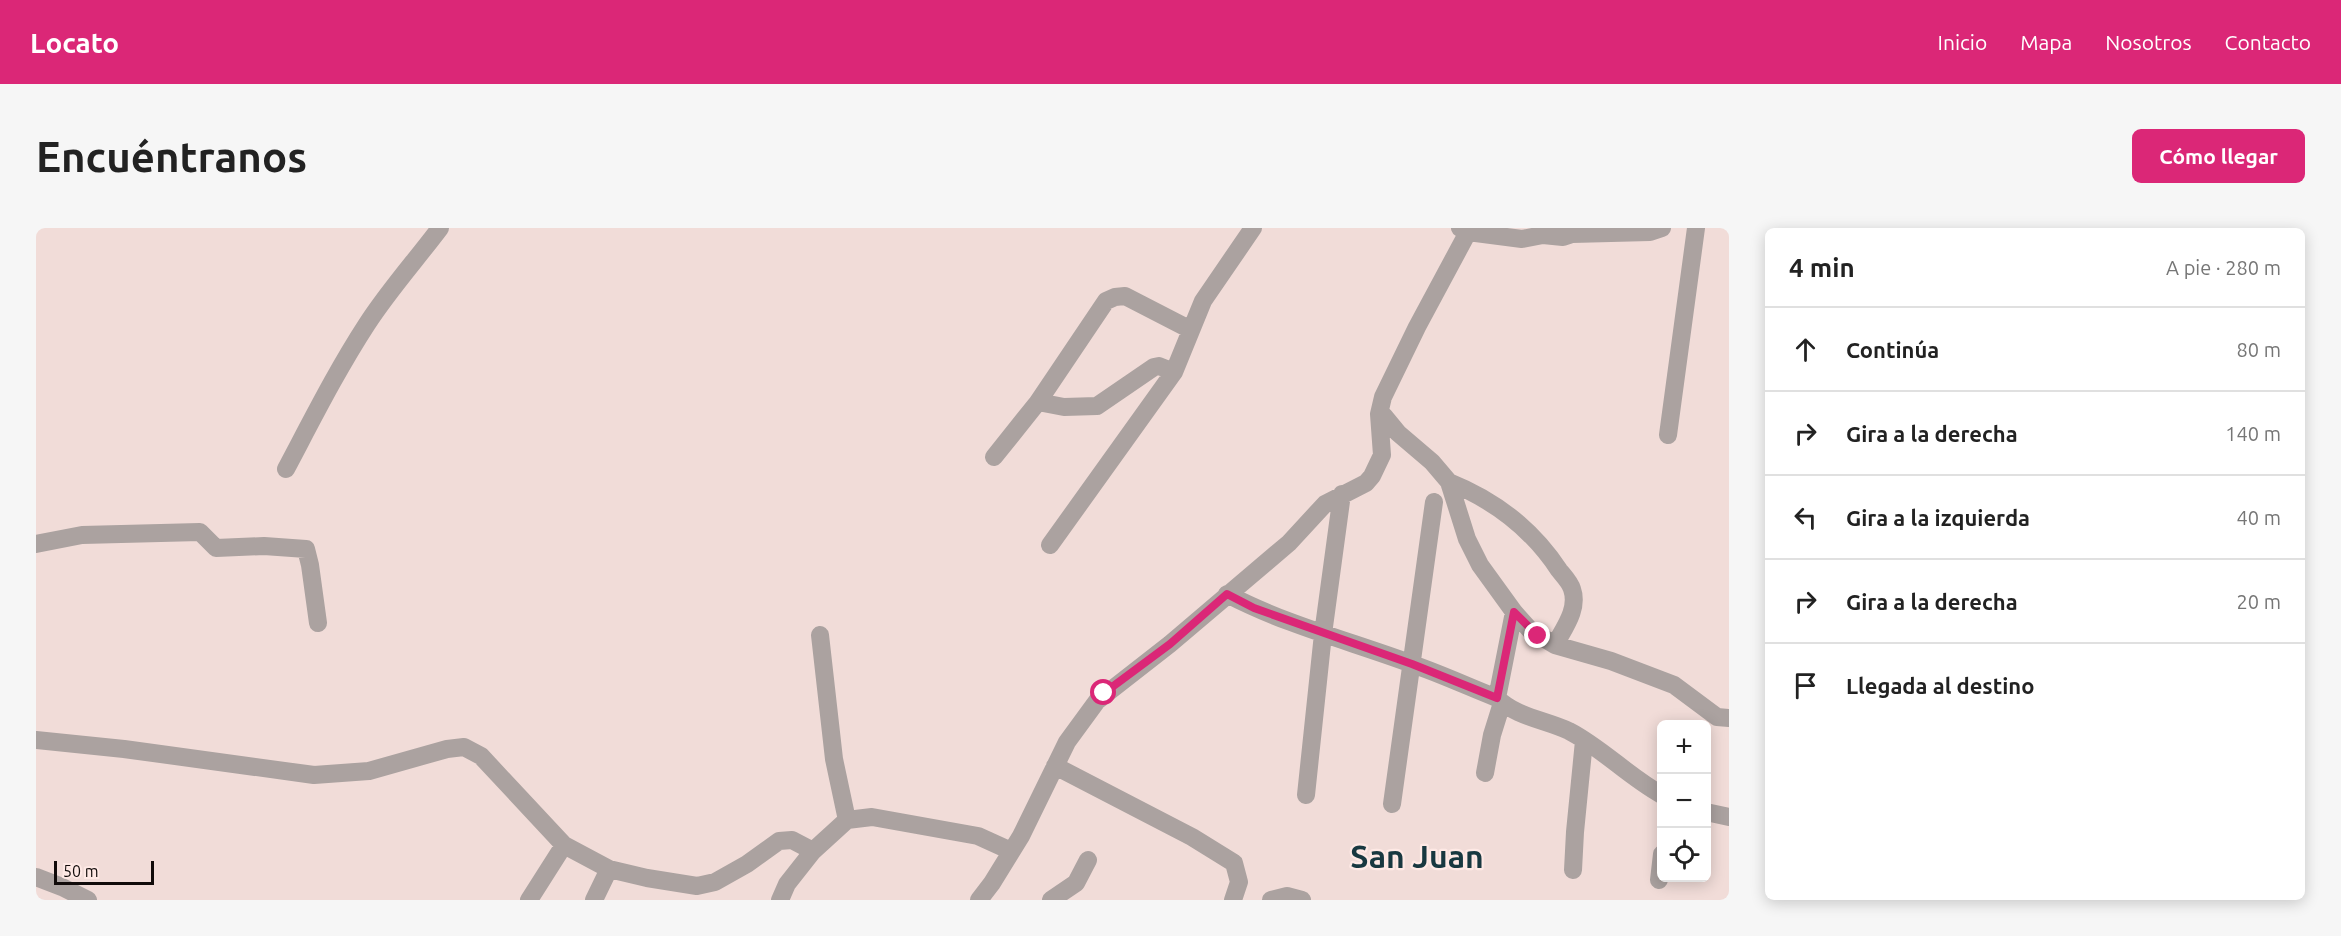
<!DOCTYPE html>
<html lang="es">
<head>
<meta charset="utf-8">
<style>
	:root { --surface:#fff; --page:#f6f6f6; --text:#222; --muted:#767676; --line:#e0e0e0; --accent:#db2777 }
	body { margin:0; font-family:Ubuntu,sans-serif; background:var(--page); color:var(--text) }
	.controls { position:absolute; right:18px; bottom:18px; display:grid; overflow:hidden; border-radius:9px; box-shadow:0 3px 15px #0003 }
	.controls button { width:54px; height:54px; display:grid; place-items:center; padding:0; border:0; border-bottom:2px solid var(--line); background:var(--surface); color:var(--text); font:30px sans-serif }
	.scale { position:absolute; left:18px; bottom:15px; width:100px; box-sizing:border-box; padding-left:6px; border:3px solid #110b0a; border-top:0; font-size:16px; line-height:21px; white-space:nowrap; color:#110b0a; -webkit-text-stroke:4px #fee9e5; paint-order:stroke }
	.stop { position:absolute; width:18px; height:18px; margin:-14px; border:4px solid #db2777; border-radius:50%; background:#fff }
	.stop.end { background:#db2777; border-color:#fff; box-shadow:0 2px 6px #0008 }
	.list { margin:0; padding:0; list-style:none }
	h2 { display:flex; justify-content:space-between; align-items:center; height:78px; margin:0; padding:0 24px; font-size:26px }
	h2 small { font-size:20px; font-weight:400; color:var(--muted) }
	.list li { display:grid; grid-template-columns:39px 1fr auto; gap:18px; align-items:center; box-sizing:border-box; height:84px; padding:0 24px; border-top:2px solid var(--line) }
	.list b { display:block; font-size:22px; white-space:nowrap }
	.list em { font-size:20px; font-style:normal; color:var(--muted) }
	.icon { flex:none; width:33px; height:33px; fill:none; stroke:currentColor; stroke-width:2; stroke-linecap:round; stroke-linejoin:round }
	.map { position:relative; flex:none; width:1693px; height:672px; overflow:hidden; border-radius:9px }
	header { display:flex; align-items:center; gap:36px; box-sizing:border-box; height:84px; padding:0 30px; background:var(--accent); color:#fff }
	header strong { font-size:28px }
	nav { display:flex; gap:33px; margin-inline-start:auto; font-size:21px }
	.intro { display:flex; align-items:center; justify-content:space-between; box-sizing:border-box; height:144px; padding:0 36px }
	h1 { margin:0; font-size:42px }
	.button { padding:15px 27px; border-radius:9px; background:var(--accent); color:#fff; font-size:21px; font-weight:700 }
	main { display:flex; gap:36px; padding:0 36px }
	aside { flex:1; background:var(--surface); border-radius:9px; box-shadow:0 3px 15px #0003 }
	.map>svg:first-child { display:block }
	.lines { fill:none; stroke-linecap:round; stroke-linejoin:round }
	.minor { stroke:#aba2a0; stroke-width:18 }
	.route { stroke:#db2777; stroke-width:8 }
	.labels { text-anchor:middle; stroke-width:4.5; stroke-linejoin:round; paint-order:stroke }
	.town-label { font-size:32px; font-weight:bold; fill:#183840; stroke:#fee9e5 }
</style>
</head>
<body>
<header>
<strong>Locato</strong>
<nav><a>Inicio</a><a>Mapa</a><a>Nosotros</a><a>Contacto</a></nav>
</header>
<div class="intro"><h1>Encuéntranos</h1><a class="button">Cómo llegar</a></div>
<main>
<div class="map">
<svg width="1693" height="672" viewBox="0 0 1693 672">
	<rect width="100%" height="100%" fill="#f1dcd8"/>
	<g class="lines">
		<!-- minor -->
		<path class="minor" d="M1424,0L1432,4L1486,11L1507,7L1527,9L1536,6L1614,4L1626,0
			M1002,174L1028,179L1061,178L1118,139L1123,138L1138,144
			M1343,186L1348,188L1362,205L1396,234L1413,254L1431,311L1444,337L1478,384L1494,402L1519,417L1575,433L1638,457L1681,489L1693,490
			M1632,207L1660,0
			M958,229L1002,174L1070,73L1079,69L1089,68L1155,102
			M250,241C276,192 301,142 331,96C353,62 380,32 404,0
			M1413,254C1458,272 1496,301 1523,342C1527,347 1534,354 1536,361C1543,381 1528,400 1519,417
			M0,316L46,307L164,304L180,320L228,318L270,321L274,337L282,395
			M1014,317L1138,144L1167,73L1217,0
			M1191,366C1250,397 1314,413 1376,436C1405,446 1433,459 1461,470C1480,489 1510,492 1533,503C1566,520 1593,549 1626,567
			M784,407L798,531L811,592
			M1461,470L1478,384
			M0,512L88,521L278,547L333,543L411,521L428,519L445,528L528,617L573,641L611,650L661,658L679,654L711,636L743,613L756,612L777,623
			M1019,538L1156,609L1198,635L1203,654L1197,672
			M1449,545L1456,507L1466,475
			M1270,567L1287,406L1306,266
			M1356,576L1398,274
			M1670,584L1693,589
			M1537,642L1539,604L1548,513
			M0,649L26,659L52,672
			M1623,652L1626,626
			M493,672L528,617
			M558,672L573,641
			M744,672L751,656L777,623L811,592L836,589L942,608L975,623
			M943,672L956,655L985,608L1031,514L1061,473L1134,416L1253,315L1289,276L1330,255L1336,248L1346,227L1343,186L1347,169L1381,99L1432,4
			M1015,672L1040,655L1052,632
			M1235,672L1251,668L1266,672"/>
	</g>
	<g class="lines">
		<!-- route -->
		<path class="route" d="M1068,465L1134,416L1191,366L1218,380L1376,436L1461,470L1478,384L1502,408"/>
	</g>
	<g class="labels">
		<!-- town labels -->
		<g class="town-label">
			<text x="1381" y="640">San Juan</text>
		</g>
	</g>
</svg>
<div class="controls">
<button>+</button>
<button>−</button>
<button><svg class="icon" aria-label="locate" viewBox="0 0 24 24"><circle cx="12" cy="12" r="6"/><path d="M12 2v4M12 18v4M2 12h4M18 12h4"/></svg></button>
</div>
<div class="scale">50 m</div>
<div class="stop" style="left:1068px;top:465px"></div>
<div class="stop end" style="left:1502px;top:408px"></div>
</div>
<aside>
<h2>4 min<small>A pie · 280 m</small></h2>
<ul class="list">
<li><svg class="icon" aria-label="ahead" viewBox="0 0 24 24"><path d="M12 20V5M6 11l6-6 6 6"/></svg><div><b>Continúa</b></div><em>80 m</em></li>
<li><svg class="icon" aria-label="right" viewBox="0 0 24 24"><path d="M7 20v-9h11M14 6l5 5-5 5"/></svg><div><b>Gira a la derecha</b></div><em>140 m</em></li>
<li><svg class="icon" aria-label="left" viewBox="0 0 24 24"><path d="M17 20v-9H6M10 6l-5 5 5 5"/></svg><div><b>Gira a la izquierda</b></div><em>40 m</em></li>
<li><svg class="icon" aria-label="right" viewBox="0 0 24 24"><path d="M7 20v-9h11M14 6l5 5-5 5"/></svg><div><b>Gira a la derecha</b></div><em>20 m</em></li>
<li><svg class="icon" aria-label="arrive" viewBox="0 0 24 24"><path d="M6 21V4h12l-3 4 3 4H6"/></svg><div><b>Llegada al destino</b></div></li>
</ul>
</aside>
</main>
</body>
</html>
